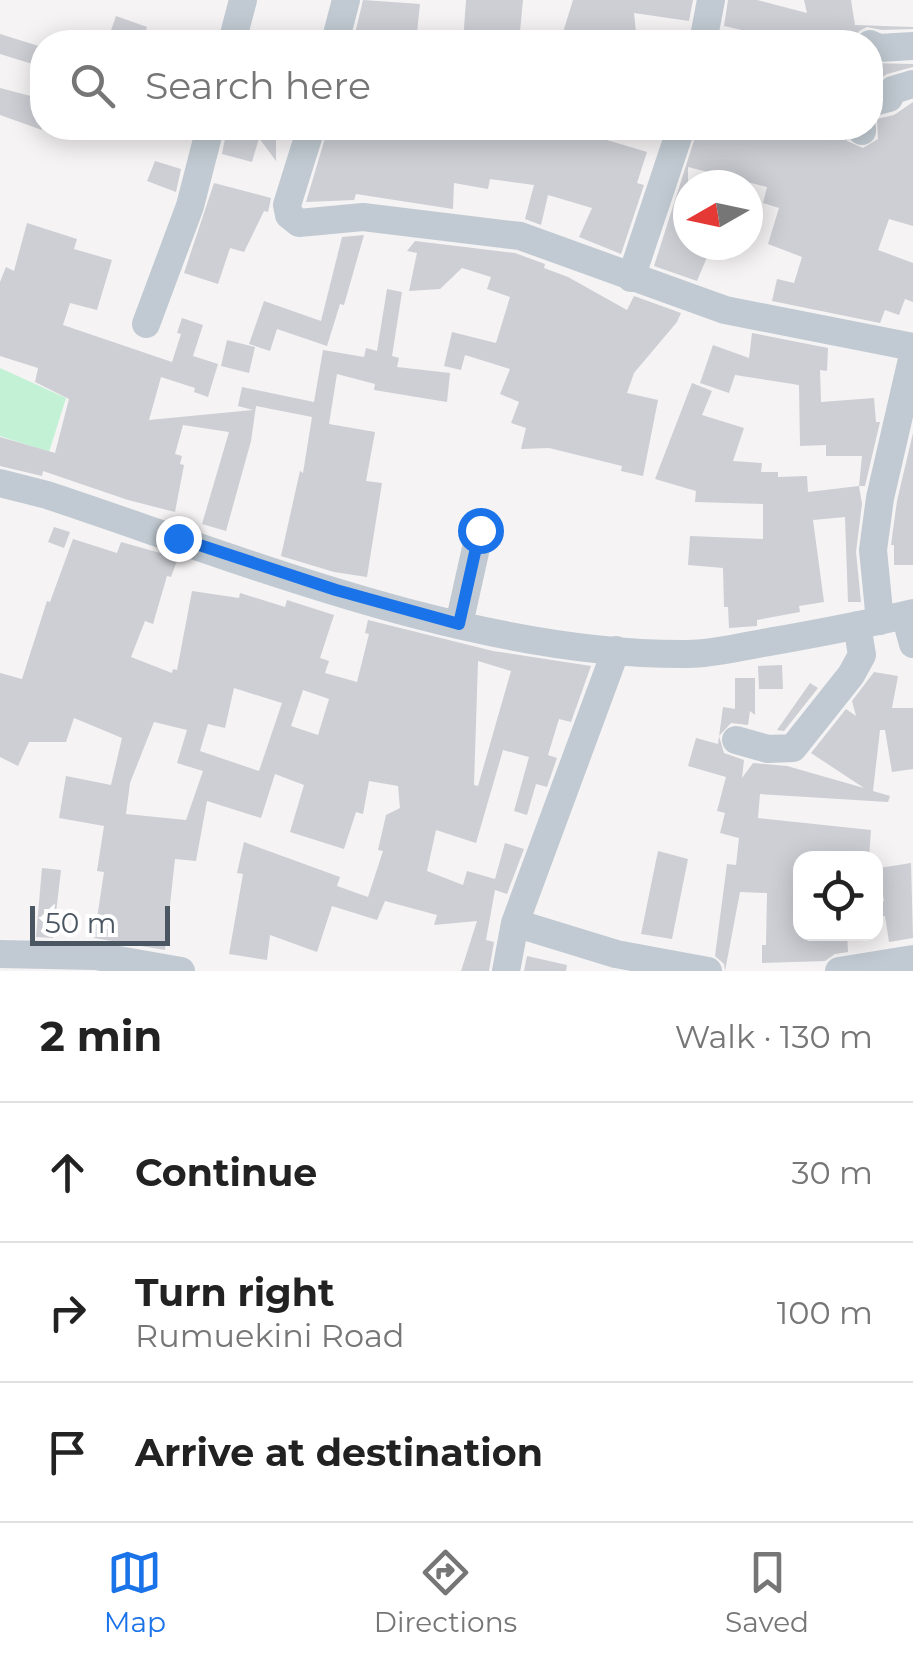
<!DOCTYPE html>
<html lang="en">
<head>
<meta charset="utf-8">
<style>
	:root { --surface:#fff; --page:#f2f2f2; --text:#222; --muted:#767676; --line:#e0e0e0; --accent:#1a73e8 }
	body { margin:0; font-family:Montserrat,sans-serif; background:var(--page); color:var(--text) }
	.controls { position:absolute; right:30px; bottom:30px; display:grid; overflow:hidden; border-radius:20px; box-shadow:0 5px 25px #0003 }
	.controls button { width:90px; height:90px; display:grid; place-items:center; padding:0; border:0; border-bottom:2px solid var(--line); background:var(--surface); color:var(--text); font:50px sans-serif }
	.compass { position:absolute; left:673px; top:170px; width:90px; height:90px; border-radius:50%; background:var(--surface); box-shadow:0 5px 25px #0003; rotate:261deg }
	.scale { position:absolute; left:30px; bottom:25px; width:140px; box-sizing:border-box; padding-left:10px; border:5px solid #4a5661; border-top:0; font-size:28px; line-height:35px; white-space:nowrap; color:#4a5661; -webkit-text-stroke:8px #fff; paint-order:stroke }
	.stop { position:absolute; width:30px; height:30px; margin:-22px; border:8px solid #1a73e8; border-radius:50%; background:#fff }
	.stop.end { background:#1a73e8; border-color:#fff; box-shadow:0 2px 10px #0008 }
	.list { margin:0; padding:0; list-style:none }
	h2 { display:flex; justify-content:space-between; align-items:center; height:130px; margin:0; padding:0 40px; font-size:42px }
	h2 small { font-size:32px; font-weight:400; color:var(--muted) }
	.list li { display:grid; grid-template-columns:65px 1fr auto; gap:30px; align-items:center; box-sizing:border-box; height:140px; padding:0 40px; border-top:2px solid var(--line) }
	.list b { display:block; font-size:38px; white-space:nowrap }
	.list p { margin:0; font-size:32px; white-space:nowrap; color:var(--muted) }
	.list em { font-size:32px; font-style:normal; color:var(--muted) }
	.icon { flex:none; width:55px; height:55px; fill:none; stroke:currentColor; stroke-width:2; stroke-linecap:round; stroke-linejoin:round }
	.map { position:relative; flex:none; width:913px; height:971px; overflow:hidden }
	.search { position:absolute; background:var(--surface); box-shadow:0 5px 25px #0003; left:30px; right:30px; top:30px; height:110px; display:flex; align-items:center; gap:25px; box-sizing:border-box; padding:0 35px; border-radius:40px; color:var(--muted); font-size:38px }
	.sheet { height:550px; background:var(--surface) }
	nav { display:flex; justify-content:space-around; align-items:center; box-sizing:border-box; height:140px; border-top:2px solid var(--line); background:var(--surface); font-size:28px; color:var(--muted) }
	nav a { display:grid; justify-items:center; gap:5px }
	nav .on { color:var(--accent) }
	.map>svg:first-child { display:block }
	.green { fill:#c3f1d5 }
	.building { fill:#cdcfd5; fill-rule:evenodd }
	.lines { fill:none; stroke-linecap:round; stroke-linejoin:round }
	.minor { stroke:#c1cad2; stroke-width:28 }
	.route { stroke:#1a73e8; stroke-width:12 }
</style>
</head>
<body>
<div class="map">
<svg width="913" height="971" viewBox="0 0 913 971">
	<rect width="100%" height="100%" fill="#f5f3f3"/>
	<!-- green -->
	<path class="green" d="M0,368L66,398L49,452L0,436Z"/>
	<!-- building -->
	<path class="building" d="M363,0L420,4L416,42H353Z
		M466,0H523L519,42H463Z
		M573,0H693L689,21L634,13L637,42H560Z
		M728,0H757L807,13L804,0H851L855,25L913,27V29L882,30L867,27L859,31L853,42H796L724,26Z
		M116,16L147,27L141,42L108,39Z
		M0,34L42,47V67L0,54Z
		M870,63L913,64V67L887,74L872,84Z
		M0,88L42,99V130L0,115Z
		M913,102V226L889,219L878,250L913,263V302L905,299L899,315L885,310L880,323L772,301L777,279L794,283L802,257L768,244L779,208L763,203L767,187L688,167V247L708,255L697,281L654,266L698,128H845L847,141L863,148L878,139L877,119L894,115Z
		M227,128H276V161L259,138L252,162L222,154Z
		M328,128H609L607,140L647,152L637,183L644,185L621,254L579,237L592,208L548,195L541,225L525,219L534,185L490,179L488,189L454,183L453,209L356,194L354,200L306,202Z
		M155,161L181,169L176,192L147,181Z
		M214,183L271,198L268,212L264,211L244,252L230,248L218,284L184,273Z
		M27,223L77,239L74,249L112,260L97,310L70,303L63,325L172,362L181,334L177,333L182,318L203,325L193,356L218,364L208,397L194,392L195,388L161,377L149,420L253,410L238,406L242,387L314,402L323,350L364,357L366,348L377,351L387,289L402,292L392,356L399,358L397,367L450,373L447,402L374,390L375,384L337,374L329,424L375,432L366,481L382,483L367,577L334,572L281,556L300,471L303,473L312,417L256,406L251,441L226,531L202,524L229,432L183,425L175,454L182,456L180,464L184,465L175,512L128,500L43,471L42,476L0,466V437L55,453L69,399L35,382L38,368L0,356V282L6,267L14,271Z
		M364,235L344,305L340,304L327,346L277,329L270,351L249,344L264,301L321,321L342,237Z
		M415,241L515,253L545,264L544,268L568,277L627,310L634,296L681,313L677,322L634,373L627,393L658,400L643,476L621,471L622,466L549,448L521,449L526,428L511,423L519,402L500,394L510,369L465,355L461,370L444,366L452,332L496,343L510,297L487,289L491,277L462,268L440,289L409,291L417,253L407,251Z
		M752,333L828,348L827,371L820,370L821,402L874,398L876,422H880L865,486H859L862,456H826V445L800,446L799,385L735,375L729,393L700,383L713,345L749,358Z
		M227,340L255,347L249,373L221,366Z
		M692,383L712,391L702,415L744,428L733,461L762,463L761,472H778V477L807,476L808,492L859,486L862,504L856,552L861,602H848L845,517L813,520L824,602L799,606L800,612L757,620V626L729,628L728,607H724L723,568L688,565L690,536L763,539V504L695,502L696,491L655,479Z
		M913,433V565H894V545H891L897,501Z
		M54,527L70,532L64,548L48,542Z
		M73,539L117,553L121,542L178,558L171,577L167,576L153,624L145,621L131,657L172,673L173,669L177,670L192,591L239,598L240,593L285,607L287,600L334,615L320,658L329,661L325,673L357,682L369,634L365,633L368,620L493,651L591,666L571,722L559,719L548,755L557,758L547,787L536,784L527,815L514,811L529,757L503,750L476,843L436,830L427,871L463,885L467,871L495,879L505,843L524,849L507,894L495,890L486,940L494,942L489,971H461L477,921L434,925L437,915L385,901L377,920L332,906L317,952L270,935L267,960L229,954L243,874L237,873L244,842L340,877L337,886L368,897L383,851L378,850L386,815L400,808L398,786L369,781L363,814L356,812L344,849L290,832L304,785L275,774L261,818L207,801L196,861L175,859L165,950L94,938L104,872L97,871L104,826L59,818L66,776L111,785L122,738L74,718L66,742H29L18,766L0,757V673L22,679L47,601L50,602ZM478,661L511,671L478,786L474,785ZM234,688L282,703L259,771L200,751L208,724L225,728ZM303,690L329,699L318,735L291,726ZM154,722L187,730L177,763L203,771L186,820L126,814L130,783Z
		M782,665L783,689H759L758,666Z
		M874,672L898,676L892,708H913V769L892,772L885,730H880L873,791L890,796L888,802L760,794L758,818L871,830L869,858H800V934H847L848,952L835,954L825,961L762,963V945H766L767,893L740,892L725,971L724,964L715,956L727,864L736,865L739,838L720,833L725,813L717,811L726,777L688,766L696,738L718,744L723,707L735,709V678H755V715L750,711L748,725L731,723L719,736L724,753L744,760L742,778L753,763L787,766L864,788L811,753L846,709L856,716L852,701Z
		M810,683L818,688L784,731L777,730Z
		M658,851L688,859L672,939L641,934Z
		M911,863L913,938L889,942L885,916L880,917L877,902L884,901L879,868Z
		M42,868L61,870L53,938L36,937Z
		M527,956L567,965L566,971H524Z"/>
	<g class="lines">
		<!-- minor -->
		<path class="minor" d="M232,42L243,0
			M335,42L346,0
			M703,42L711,0
			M870,44L879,48L913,46
			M870,103L889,98L893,90L913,84
			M311,128L287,205L289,215L299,223L363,217L520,236L725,310L913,347
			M862,131V128
			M631,278L681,128
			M146,324L190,206L210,128
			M0,483L47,495C246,561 477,656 688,654C713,654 739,647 763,643C813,634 864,625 913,613
			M905,615L913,644
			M880,621L873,550L880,498L913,355
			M459,624L480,530
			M736,740L768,749L793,748L851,675L862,655L857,625
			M515,923L616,954L708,971
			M0,954L96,956L181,971
			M506,971L515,923L616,650
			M839,971L913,959"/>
	</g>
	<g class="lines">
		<!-- route -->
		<path class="route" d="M178,538L336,590L459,624L480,530"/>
	</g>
</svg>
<div class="controls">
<button><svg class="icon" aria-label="locate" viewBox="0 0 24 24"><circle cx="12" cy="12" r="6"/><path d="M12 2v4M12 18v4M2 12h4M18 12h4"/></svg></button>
</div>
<svg class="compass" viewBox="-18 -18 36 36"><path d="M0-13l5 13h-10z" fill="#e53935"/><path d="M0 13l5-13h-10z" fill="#767676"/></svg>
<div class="scale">50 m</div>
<div class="stop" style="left:480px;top:530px"></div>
<div class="stop end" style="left:178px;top:538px"></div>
<div class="search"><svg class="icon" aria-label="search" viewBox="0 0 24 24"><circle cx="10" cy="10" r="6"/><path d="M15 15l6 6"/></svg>Search here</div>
</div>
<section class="sheet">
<h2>2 min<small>Walk · 130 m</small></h2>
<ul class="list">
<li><svg class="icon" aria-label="ahead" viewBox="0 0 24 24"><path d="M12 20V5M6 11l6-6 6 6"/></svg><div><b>Continue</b></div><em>30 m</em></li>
<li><svg class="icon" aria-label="right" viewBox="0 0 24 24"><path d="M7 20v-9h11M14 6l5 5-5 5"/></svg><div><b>Turn right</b><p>Rumuekini Road</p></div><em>100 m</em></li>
<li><svg class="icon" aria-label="arrive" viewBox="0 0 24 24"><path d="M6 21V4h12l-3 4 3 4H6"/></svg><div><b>Arrive at destination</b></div></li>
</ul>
</section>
<nav>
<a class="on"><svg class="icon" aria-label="map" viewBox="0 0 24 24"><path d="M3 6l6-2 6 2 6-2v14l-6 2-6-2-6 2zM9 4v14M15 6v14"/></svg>Map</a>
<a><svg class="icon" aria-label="directions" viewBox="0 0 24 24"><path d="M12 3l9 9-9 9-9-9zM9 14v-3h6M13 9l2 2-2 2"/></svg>Directions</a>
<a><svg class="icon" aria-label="saved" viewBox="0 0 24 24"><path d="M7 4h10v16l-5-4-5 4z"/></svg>Saved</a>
</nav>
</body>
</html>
